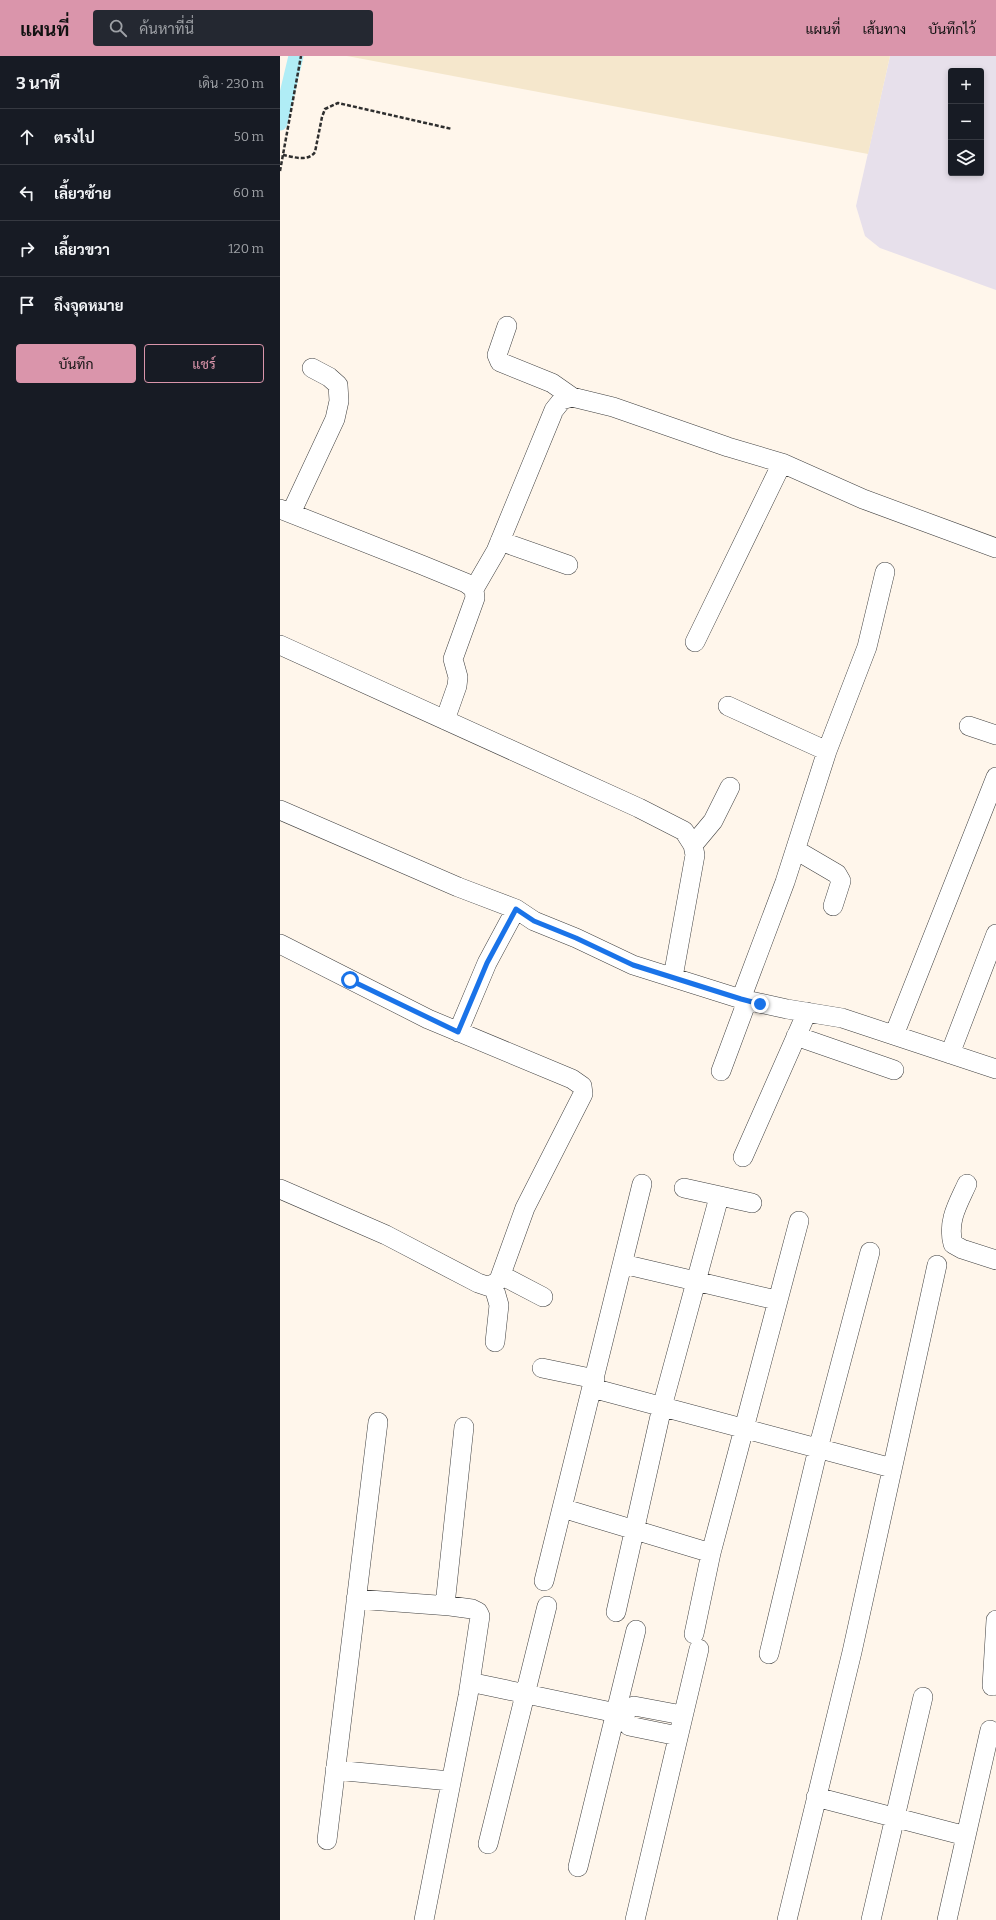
<!DOCTYPE html>
<html lang="th">
<head>
<meta charset="utf-8">
<style>
	:root { --surface:#171b24; --page:#242831; --text:#f1f3f6; --muted:#9ea1a6; --line:#363941; --accent:#da95ab }
	body { margin:0; font-family:Bitter,Sarabun,serif; background:var(--page); color:var(--text) }
	.controls { position:absolute; right:12px; top:12px; display:grid; overflow:hidden; border-radius:4px; box-shadow:0 2px 6px #0003 }
	.controls button { width:36px; height:36px; display:grid; place-items:center; padding:0; border:0; border-bottom:1px solid var(--line); background:var(--surface); color:var(--text); font:20px sans-serif }
	.stop { position:absolute; width:12px; height:12px; margin:-9px; border:3px solid #1a73e8; border-radius:50%; background:#fff }
	.stop.end { background:#1a73e8; border-color:#fff; box-shadow:0 1px 4px #0008 }
	.list { margin:0; padding:0; list-style:none }
	h2 { display:flex; justify-content:space-between; align-items:center; height:52px; margin:0; padding:0 16px; font-size:17px }
	h2 small { font-size:13px; font-weight:400; color:var(--muted) }
	.list li { display:grid; grid-template-columns:26px 1fr auto; gap:12px; align-items:center; box-sizing:border-box; height:56px; padding:0 16px; border-top:1px solid var(--line) }
	.list b { display:block; font-size:15px; white-space:nowrap }
	.list em { font-size:13px; font-style:normal; color:var(--muted) }
	.actions { display:flex; gap:8px; padding:12px 16px }
	.actions a { flex:1; padding:9px 0; border:1px solid var(--accent); border-radius:4px; text-align:center; font-size:14px; color:var(--accent) }
	.actions .main { background:var(--accent); color:#111 }
	.icon { flex:none; width:22px; height:22px; fill:none; stroke:currentColor; stroke-width:2; stroke-linecap:round; stroke-linejoin:round }
	.map { position:relative; flex:none; width:716px; height:1864px; overflow:hidden }
	header { display:flex; align-items:center; gap:24px; box-sizing:border-box; height:56px; padding:0 20px; background:var(--accent); color:#111 }
	header strong { font-size:19px }
	nav { display:flex; gap:22px; margin-inline-start:auto; font-size:14px }
	.search { width:280px; height:36px; background:var(--page); display:flex; align-items:center; gap:10px; box-sizing:border-box; padding:0 14px; border-radius:4px; color:var(--muted); font-size:15px }
	main { display:flex }
	aside { flex:1; background:var(--surface) }
	.map>svg:first-child { display:block }
	.industrial { fill:#e7e0eb; fill-rule:evenodd }
	.farmland { fill:#f5e7cc }
	.lines { fill:none; stroke-linecap:round; stroke-linejoin:round }
	.canal { stroke:#b0edf6; stroke-width:15 }
	.minor-casing { stroke:#3f3f3f; stroke-width:20 }
	.path { stroke:#2e2e2e; stroke-width:2.5; stroke-dasharray:4 2; stroke-linecap:butt }
	.minor { stroke:#fff; stroke-width:19 }
	.route { stroke:#1a73e8; stroke-width:5 }
</style>
</head>
<body>
<header>
<strong>แผนที่</strong>
<div class="search"><svg class="icon" aria-label="search" viewBox="0 0 24 24"><circle cx="10" cy="10" r="6"/><path d="M15 15l6 6"/></svg>ค้นหาที่นี่</div>
<nav><a>แผนที่</a><a>เส้นทาง</a><a>บันทึกไว้</a></nav>
</header>
<main>
<aside>
<h2>3 นาที<small>เดิน · 230 m</small></h2>
<ul class="list">
<li><svg class="icon" aria-label="ahead" viewBox="0 0 24 24"><path d="M12 20V5M6 11l6-6 6 6"/></svg><div><b>ตรงไป</b></div><em>50 m</em></li>
<li><svg class="icon" aria-label="left" viewBox="0 0 24 24"><path d="M17 20v-9H6M10 6l-5 5 5 5"/></svg><div><b>เลี้ยวซ้าย</b></div><em>60 m</em></li>
<li><svg class="icon" aria-label="right" viewBox="0 0 24 24"><path d="M7 20v-9h11M14 6l5 5-5 5"/></svg><div><b>เลี้ยวขวา</b></div><em>120 m</em></li>
<li><svg class="icon" aria-label="arrive" viewBox="0 0 24 24"><path d="M6 21V4h12l-3 4 3 4H6"/></svg><div><b>ถึงจุดหมาย</b></div></li>
</ul>
<div class="actions"><a class="main">บันทึก</a><a>แชร์</a></div>
</aside>
<div class="map">
<svg width="716" height="1864" viewBox="0 0 716 1864">
	<rect width="100%" height="100%" fill="#fff6eb"/>
	<!-- industrial -->
	<path class="industrial" d="M610,0H716V234L600,192L585,180L576,150ZM671,15H701V117H671Z"/>
	<!-- farmland -->
	<path class="farmland" d="M67,0H610L588,98Z"/>
	<g class="lines">
		<!-- canal -->
		<path class="canal" d="M0,67L16,0"/>
		<defs>
			<path id="minor" d="M227,270L217,299L220,306L272,327L292,341
				M0,453L142,509L186,527L194,533L195,542L173,603L178,621L177,630L165,664
				M11,457L55,363L59,345L58,329L49,321L32,312
				M220,485L288,509
				M194,533L216,495L274,354L282,344L292,341L333,351L448,391L502,407L583,443L716,492
				M415,586L502,407
				M0,589L359,752L404,775L413,789L415,799L393,921
				M448,650L547,695
				M689,670L716,679
				M0,754L178,831L236,853L254,865L296,882L353,909L461,943L507,953L562,962L716,1013
				M413,789L433,765L450,731
				M516,794L557,818L561,825L553,850
				M0,888L148,963L292,1023L302,1030L303,1038L245,1152L219,1224L210,1231L198,1227L106,1179L0,1133
				M461,943L505,826L547,695L587,591L605,516
				M178,976L207,907L236,853
				M614,979L716,721
				M516,980L614,1014
				M670,998L716,878
				M441,1015L467,945
				M463,1101L527,956
				M687,1128C678,1148 667,1165 673,1188L682,1193L716,1204
				M404,1132L472,1147
				M343,1208L496,1244
				M221,1219L263,1241
				M213,1228L219,1249L215,1286
				M262,1312L315,1323
				M312,1332L612,1412
				M282,1452L431,1497
				M264,1525L362,1128
				M76,1543L170,1550L192,1553L198,1556L200,1560L188,1640L144,1864
				M165,1549L184,1371
				M336,1556L382,1351L439,1141
				M414,1578L431,1497L519,1165
				M489,1598L538,1393L590,1196
				M199,1628L341,1658
				M712,1630L716,1564
				M398,1680L349,1670L341,1658L354,1650L402,1659
				M55,1714L170,1725
				M536,1741L686,1780L710,1674
				M47,1784L98,1366
				M208,1788L267,1550
				M298,1811L356,1574
				M355,1864L419,1593
				M507,1864L572,1596L657,1209
				M591,1864L643,1641
				M667,1864L686,1780"/>
		</defs>
		<!-- minor casing -->
		<use href="#minor" class="minor-casing"/>
		<!-- path -->
		<path class="path" d="M3,99C14,101 28,106 35,96L42,61L45,53L58,47L172,73
			M0,115L21,0"/>
		<!-- minor -->
		<use href="#minor" class="minor"/>
	</g>
	<g class="lines">
		<!-- route -->
		<path class="route" d="M70,924L178,976L207,907L236,853L254,865L296,882L353,909L461,943L480,948"/>
	</g>
</svg>
<div class="controls">
<button>+</button>
<button>−</button>
<button><svg class="icon" aria-label="layers" viewBox="0 0 24 24"><path d="M12 4l9 5-9 5-9-5zM3 14l9 5 9-5"/></svg></button>
</div>
<div class="stop" style="left:70px;top:924px"></div>
<div class="stop end" style="left:480px;top:948px"></div>
</div>
</main>
</body>
</html>
